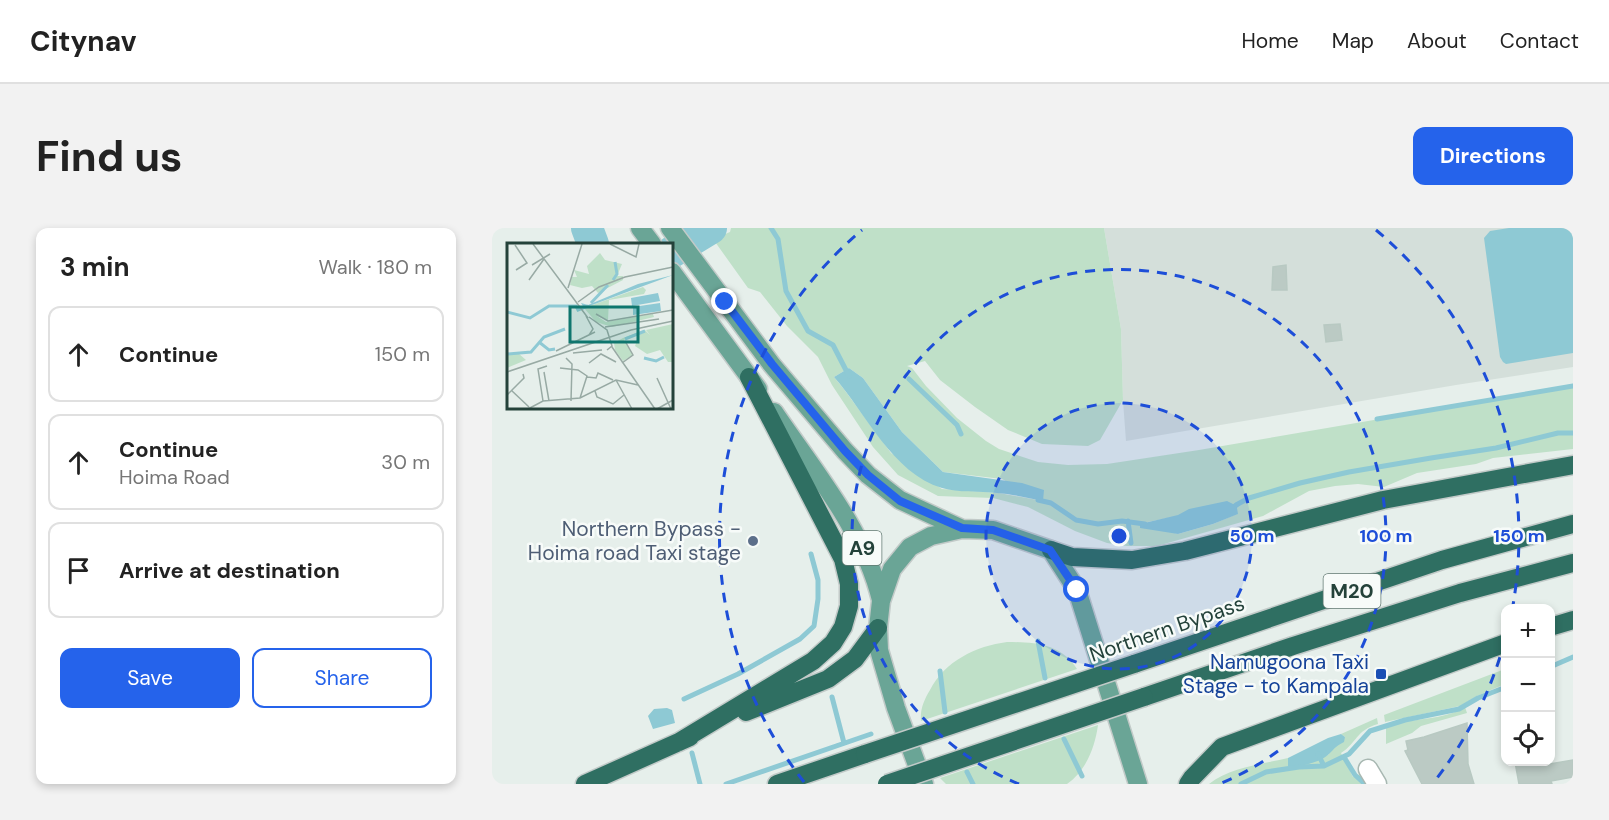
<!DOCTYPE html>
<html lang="en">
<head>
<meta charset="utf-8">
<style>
	:root { --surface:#fff; --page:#f2f2f2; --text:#222; --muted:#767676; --line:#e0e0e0; --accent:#2563eb }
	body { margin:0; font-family:"DM Sans",sans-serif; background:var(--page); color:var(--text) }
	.controls { position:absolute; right:18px; bottom:18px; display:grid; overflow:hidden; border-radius:12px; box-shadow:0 3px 9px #0003 }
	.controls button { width:54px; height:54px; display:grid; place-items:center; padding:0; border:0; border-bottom:2px solid var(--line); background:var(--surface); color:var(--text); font:30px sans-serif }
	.stop { position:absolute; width:18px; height:18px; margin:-14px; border:4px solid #2563eb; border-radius:50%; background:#fff }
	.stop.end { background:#2563eb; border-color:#fff; box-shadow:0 2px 6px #0008 }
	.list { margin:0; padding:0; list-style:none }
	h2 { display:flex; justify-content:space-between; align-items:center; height:78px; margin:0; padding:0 24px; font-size:26px }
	h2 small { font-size:20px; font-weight:400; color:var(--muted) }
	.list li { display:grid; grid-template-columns:39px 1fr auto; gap:18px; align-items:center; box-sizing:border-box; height:96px; margin:0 12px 12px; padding:0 12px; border:2px solid var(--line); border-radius:12px }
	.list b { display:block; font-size:22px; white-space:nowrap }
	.list p { margin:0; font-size:20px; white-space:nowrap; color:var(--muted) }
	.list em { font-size:20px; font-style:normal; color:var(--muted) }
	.actions { display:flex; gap:12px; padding:18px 24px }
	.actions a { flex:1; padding:14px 0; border:2px solid var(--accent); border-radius:12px; text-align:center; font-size:21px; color:var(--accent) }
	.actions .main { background:var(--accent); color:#fff }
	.icon { flex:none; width:33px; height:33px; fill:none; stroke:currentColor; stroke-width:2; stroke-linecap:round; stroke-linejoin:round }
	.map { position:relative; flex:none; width:1081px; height:556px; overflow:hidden; border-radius:12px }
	header { display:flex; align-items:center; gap:36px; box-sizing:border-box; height:84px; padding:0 30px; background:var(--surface); border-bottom:2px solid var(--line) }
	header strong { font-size:28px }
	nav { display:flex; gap:33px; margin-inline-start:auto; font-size:21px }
	.intro { display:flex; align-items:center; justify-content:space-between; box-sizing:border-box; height:144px; padding:0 36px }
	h1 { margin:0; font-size:42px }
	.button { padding:15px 27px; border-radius:12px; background:var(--accent); color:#fff; font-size:21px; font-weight:700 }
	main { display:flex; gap:36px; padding:0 36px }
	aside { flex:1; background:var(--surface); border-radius:12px; box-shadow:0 3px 9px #0003 }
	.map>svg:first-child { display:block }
	.built { fill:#d4dfda }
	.green { fill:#bfe0c8; fill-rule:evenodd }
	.water { fill:#8ec9d4 }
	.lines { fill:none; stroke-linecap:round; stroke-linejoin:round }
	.stream { stroke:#8ec9d4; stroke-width:5 }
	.river { stroke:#8ec9d4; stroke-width:32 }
	.building { fill:#bbcac4; stroke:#b8c9c2; stroke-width:1.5 }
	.minor-casing { stroke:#a8b8b2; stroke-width:21 }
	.major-casing { stroke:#c2cac8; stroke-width:21 }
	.highway-casing { stroke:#c2cac8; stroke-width:21 }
	.minor { stroke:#fff; stroke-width:18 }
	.major { stroke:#6aa596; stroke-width:18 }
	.highway { stroke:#2f6f62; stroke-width:18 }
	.highway-bridge-casing { stroke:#c2cac8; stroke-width:21; stroke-linecap:butt }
	.highway-bridge { stroke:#2f6f62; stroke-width:18 }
	.route { stroke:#2563eb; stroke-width:8 }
	.ring { fill:none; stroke:#1d4ed8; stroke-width:3; stroke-dasharray:10 8 }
	.service-dot { fill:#5c6f8a; stroke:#f7fbf9; stroke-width:2 }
	.transit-dot { fill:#1a4fb4; stroke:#f7fbf9; stroke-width:2 }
	.labels { text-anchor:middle; stroke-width:5; stroke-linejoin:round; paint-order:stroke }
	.shield { fill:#f7fbf9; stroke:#637a73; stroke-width:1.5 }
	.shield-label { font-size:20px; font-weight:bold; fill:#24423a }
	.service-label { font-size:21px; fill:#4e5e75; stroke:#f7fbf9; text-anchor:end }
	.street-label { font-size:21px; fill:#24423a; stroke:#f7fbf9 }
	.transit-label { font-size:21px; fill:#164399; stroke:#f7fbf9; text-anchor:end }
	.inset-river { fill:none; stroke:#8ec9d4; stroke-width:3 }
	.inset-road { fill:none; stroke:#98aaa4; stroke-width:1.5 }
	.view { fill:#0f766e; fill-opacity:0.15; stroke:#0f766e; stroke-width:3 }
	.inset-edge { fill:none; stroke:#24423a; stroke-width:3 }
	.centre { fill:#1d4ed8; stroke:#f7fbf9; stroke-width:3 }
	.ring-label { font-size:18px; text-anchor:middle; font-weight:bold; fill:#1d4ed8; stroke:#f7fbf9; stroke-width:5; stroke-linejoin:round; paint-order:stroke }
</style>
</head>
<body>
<header>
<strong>Citynav</strong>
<nav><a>Home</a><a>Map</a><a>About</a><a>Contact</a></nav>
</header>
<div class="intro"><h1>Find us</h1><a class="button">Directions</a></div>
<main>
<aside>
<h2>3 min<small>Walk · 180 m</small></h2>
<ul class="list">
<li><svg class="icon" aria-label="ahead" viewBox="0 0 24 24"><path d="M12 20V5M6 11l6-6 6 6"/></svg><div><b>Continue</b></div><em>150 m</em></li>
<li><svg class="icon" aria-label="ahead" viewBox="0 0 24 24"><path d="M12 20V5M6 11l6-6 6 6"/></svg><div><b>Continue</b><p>Hoima Road</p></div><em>30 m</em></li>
<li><svg class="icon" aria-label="arrive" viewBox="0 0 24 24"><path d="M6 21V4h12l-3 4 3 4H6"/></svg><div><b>Arrive at destination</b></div></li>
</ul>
<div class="actions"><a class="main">Save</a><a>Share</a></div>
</aside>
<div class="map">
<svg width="1081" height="556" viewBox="0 0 1081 556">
	<rect width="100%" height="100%" fill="#e6efeb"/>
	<!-- built -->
	<path class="built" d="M612,0H1081V139L964,157L634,213L631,173L629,101Z"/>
	<!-- green -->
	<path class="green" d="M239,0H612L629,101L631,172L608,212L596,218L550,216L516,202L483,179L448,152L433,133L415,138L420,140L434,158L465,190L494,213L507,221L546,234L576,237L615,236L707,222L1081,158V221L1001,230L984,236L925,245L892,259L866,256L843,258L817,263L771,288L665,318H635L615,315L583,303L536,279L501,270L446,268L406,247L381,219L340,157L326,129L295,98L268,64L256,60L221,11L238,4ZM357,140L371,150L410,204L451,244L510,251L551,273L507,265L450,261L399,225L351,160L342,149ZM749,275L745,280V286L721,296L686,306L651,295Z
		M515,414C542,414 570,416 585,441L429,493C428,481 432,472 438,462C453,433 484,418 515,414Z
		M1013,441V456L985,468L968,478L893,494L892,487Z
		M973,479L975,485L929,498L920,505L894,516V499C902,497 910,494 918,493C935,490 958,489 973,479Z
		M885,490L886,496C863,503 866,514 849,525L861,549L873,544L880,556H717C738,539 771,536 796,530V538L836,527L842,519L853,509L849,506Z
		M606,497C603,519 594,543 575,556H454L448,550Z"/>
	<!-- water -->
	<path class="water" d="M1017,0H1081V125L1014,136L1011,134L1008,129L992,10L998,3Z
		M357,140L371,150L410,204L451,244L530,255L552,262L551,273C536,270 520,266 505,265C488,263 466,265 450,260C400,245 374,185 342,149Z
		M735,273L741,276L750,275L745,280L746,286L721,296L686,306L648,300V296L686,287L697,281Z
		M175,480L180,482L183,495L161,501L156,488L162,481Z
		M849,506L853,509L852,514C844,518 843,520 837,526C829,534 807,540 796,538V530L836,510Z"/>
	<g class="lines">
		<!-- stream -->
		<path class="stream" d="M279,0L286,11L294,63L316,103L341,117L357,148
			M417,151L465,197L469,206
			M885,191L1081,158
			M546,272L559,275L584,292L606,296L630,293L653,296
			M744,277L757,270L808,255L857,244L939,230L1004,220L1066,205H1081
			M636,293L639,315
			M546,413L553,450
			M1058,439L1081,429
			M448,443L453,484
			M340,469L352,515
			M192,471L246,446L308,411L322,398L326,371V352L319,326
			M572,511L590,548
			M200,525L208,556
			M826,526L832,538L857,526L878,503L913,492L967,481L986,470L1014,459
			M852,529L863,547L873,556
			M475,544L481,556
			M234,556L379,506
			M749,556L774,544L807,539L832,538"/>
		<!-- river -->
		<path class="river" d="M95,0L101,16
			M180,24L219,0"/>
	</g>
	<!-- building -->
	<path class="building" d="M794,37L795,62H780L781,39Z
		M848,96L850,112L834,114L832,97Z
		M975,495L976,536L982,556H930L913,523L916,522L914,513L932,509Z
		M1081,532V549L1059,553L1060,556H1027L1023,534H1045L1046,538Z"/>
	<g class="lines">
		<defs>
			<path id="minor" d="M876,541L885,556"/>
			<path id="major" d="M148,0L160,16
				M178,0L280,137L353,223L376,247L408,272L470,301
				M180,44L266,161
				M282,184C322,243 372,302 389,372
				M432,556L404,480L387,422L386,400L389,373L400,341L418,319L439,308L470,301L501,302L559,322L585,362L646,556"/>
			<path id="highway" d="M559,322L580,329L640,332L693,323L891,272L1081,237
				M1058,399L1081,392
				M642,436L950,332L1081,296
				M652,469L801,418L968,365L1081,335
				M254,484L336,451L363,431L386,400
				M187,514L321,433L341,415L351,399L357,378V356L351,331L257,149
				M93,556L198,509
				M285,556L373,526
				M696,556L700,550L730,519L1014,415"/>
		</defs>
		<!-- minor casing -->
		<use href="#minor" class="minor-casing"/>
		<!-- major casing -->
		<use href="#major" class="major-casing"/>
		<!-- highway casing -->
		<use href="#highway" class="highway-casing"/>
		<!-- minor -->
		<use href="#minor" class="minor"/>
		<!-- major -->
		<use href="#major" class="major"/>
		<!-- highway -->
		<use href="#highway" class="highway"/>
		<defs>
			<path id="highway-bridge" d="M373,526L642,436
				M395,556L652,469"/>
		</defs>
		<!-- highway-bridge casing -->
		<use href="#highway-bridge" class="highway-bridge-casing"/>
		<!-- highway-bridge -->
		<use href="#highway-bridge" class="highway-bridge"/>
	</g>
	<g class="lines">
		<!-- route -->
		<path class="route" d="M233,74L280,136L353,223L376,247L408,273L470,300L501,302L558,322L585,362"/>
	</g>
	<!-- distance rings -->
	<circle cx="627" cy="308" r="133" fill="#1d4ed8" fill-opacity=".12"/>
	<g class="ring">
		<circle cx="627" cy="308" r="133"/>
		<path d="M527 556A267 267 0 1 1 727 556"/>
		<path d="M1013 412A400 400 0 0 1 942 554M312 554A400 400 0 0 1 370 2M884 2A400 400 0 0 1 1021 377"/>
	</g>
	<!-- markers -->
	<circle class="service-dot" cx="261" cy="313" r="6"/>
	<rect class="transit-dot" x="883" y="440" width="12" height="12" rx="3"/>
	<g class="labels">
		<!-- shield labels -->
		<g class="shield">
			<rect x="350.5" y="303" width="39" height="34" rx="4.5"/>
			<rect x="831.5" y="346" width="57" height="34" rx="4.5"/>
		</g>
		<g class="shield-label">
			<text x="370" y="327">A9</text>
			<text x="860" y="370">M20</text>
		</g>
		<!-- service labels -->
		<g class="service-label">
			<text x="249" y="308">Northern Bypass -<tspan x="249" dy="24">Hoima road Taxi stage</tspan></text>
		</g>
		<!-- street labels -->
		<g class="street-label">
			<text transform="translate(675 401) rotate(-19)" y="7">Northern Bypass</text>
		</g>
		<!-- transit labels -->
		<g class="transit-label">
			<text x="877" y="441">Namugoona Taxi<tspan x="877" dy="24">Stage - to Kampala</tspan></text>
		</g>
	</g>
	<!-- overview -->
	<g transform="translate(15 15)">
		<rect width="166" height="166" fill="#e6efeb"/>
		<path d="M93,10L98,17L115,21L110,33H116V37L91,50L85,43L75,45L63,42L65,34H70L67,27L82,31L80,23ZM136,44L139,47L137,51L102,57L101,77L90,73L99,79L146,71L147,74L105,84L89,79L77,65ZM166,81V119H161L153,107L140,111L128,103L133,90L117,97L126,112L116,118L108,107L107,100L116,95L138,87L143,92L139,87ZM11,110L19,117L0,125V111Z" fill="#bfe0c8"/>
		<path d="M166,32L77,65L74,60L81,62L131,41ZM151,50L153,58L125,63L124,55ZM153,60L154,68L126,72V64Z" fill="#8ec9d4"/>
		<path class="inset-river" d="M106,37L110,31L108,19M84,60L101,42M0,69L23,75L42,63H69L71,67L81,63M118,96L138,88M32,99L42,107L48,106M0,111L24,109L37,94L58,86M137,115L149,118L157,114"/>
		<path class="inset-road" d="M26,1L81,75M103,1L129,14L132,1M8,2L20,20L9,27M25,22L43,11M22,37L37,16M61,45L75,1M71,59L92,44L118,34L166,24M89,71L101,78L166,67M79,73L86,86L82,92M82,74L100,87L105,103L100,107M98,84L152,76M105,104L148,166M49,108L88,89M66,110L95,107M59,115L65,121L64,158M82,120L94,111L109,119M115,120L126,112L118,98M53,125L71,127L80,133L73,155M0,129L124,87L166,78M37,129L42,158M80,134L89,135L91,130L106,137M150,135L164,166M109,137L125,166M4,147L22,164M88,148L90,154L106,161L117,152M0,152L17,135L16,131M36,158L31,126L40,123M21,166L36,158L73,155L109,137L131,142M150,166L166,157"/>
		<path class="view" d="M63,64H131V99H63Z"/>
		<rect width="166" height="166" class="inset-edge"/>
	</g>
	<circle cx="627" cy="308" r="9" class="centre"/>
	<g class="ring-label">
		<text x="760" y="314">50 m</text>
		<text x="894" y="314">100 m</text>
		<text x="1027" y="314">150 m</text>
	</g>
</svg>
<div class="controls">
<button>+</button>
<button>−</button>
<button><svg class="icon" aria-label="locate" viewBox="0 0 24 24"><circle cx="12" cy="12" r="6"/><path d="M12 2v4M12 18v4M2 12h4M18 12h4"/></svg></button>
</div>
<div class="stop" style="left:585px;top:362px"></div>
<div class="stop end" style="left:233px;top:74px"></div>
</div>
</main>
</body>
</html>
